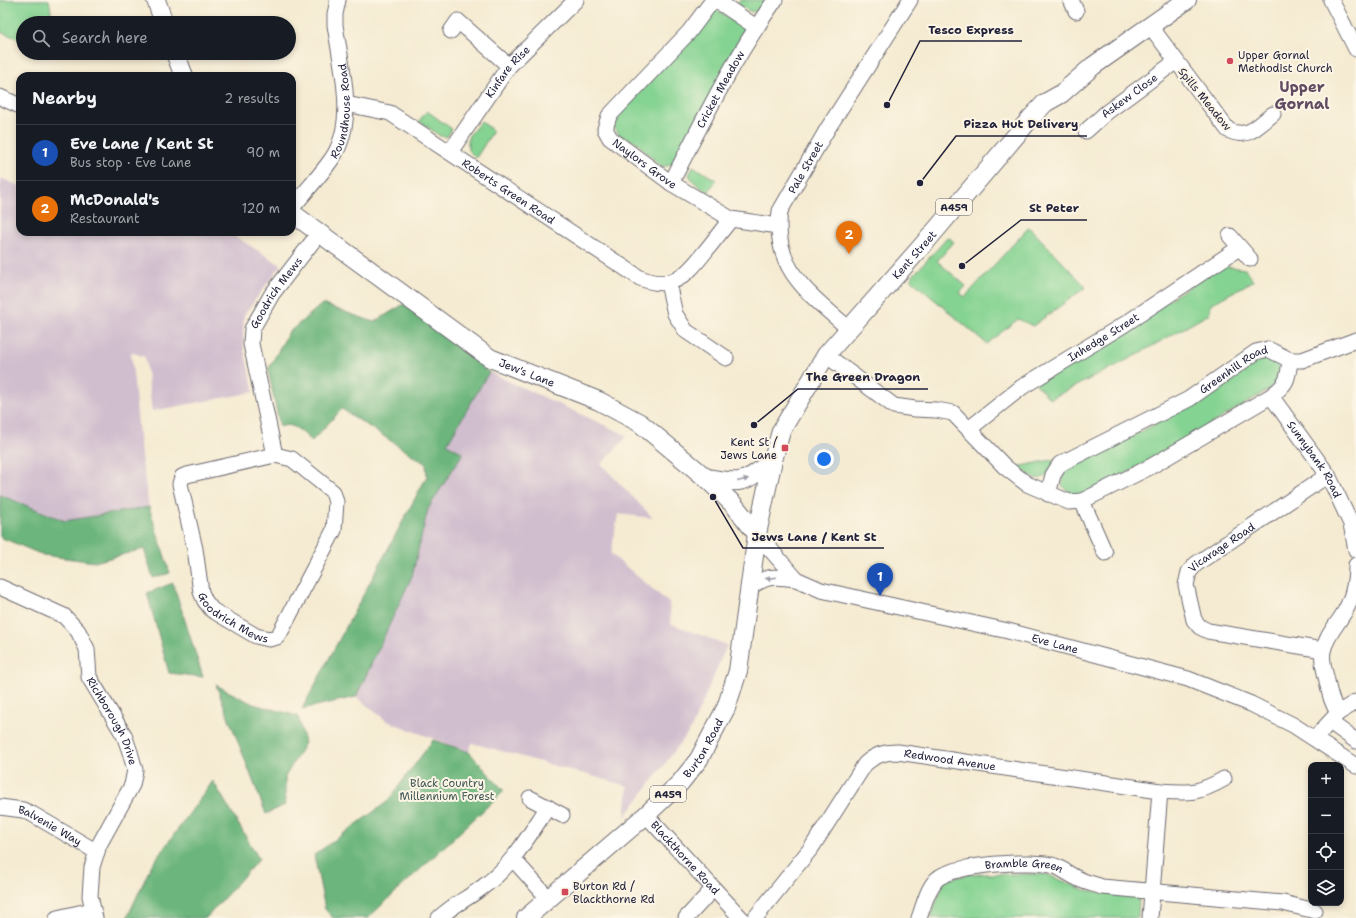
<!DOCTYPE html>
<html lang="en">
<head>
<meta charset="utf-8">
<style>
	:root { --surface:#171b24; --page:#20242c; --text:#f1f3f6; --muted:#9ea1a6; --line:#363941; --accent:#d1495b }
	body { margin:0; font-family:"Shantell Sans",sans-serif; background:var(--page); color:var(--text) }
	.controls { position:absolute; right:12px; bottom:12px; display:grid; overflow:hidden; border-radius:8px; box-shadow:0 2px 6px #0003 }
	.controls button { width:36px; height:36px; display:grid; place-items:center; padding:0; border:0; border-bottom:1px solid var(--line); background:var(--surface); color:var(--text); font:20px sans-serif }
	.you { position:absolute; left:824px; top:459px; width:14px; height:14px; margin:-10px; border:3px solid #fff; border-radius:50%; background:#1a73e8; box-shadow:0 0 0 6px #1a73e833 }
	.badge { display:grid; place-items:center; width:26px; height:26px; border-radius:50%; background:var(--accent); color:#fff; font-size:13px; font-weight:700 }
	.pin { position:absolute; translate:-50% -33px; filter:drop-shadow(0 1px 2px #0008) }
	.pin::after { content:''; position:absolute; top:21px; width:14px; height:12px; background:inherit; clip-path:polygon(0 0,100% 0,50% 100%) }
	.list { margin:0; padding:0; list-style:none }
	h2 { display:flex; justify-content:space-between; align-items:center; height:52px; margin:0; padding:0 16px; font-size:17px }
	h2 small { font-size:13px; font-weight:400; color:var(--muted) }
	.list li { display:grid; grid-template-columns:26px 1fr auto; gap:12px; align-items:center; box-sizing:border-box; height:56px; padding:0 16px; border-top:1px solid var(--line) }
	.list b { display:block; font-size:15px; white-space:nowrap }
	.list p { margin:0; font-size:13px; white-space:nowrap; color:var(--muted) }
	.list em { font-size:13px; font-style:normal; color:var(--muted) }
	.icon { flex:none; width:22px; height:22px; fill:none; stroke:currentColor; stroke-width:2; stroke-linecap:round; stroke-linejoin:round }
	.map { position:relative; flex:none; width:1356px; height:918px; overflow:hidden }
	.search { position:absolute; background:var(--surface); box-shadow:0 2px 6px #0003; left:16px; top:16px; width:280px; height:44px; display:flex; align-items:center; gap:10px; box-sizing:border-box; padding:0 14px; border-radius:22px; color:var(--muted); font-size:15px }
	.panel { position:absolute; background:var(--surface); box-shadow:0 2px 6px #0003; left:16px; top:72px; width:280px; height:164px; border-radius:12px }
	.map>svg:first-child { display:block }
	.industrial { fill:#d0bdce }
	.green { fill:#85d392; stroke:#547a66 }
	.forest { fill:#6cb57c; stroke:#476c5c }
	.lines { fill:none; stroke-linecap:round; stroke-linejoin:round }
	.minor-casing { stroke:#6c6870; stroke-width:17 }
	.major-casing { stroke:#6c6870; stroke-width:20 }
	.minor { stroke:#fff; stroke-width:15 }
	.major { stroke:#fff; stroke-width:18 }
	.oneway { fill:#9c9ca7 }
	.poi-dot { fill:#d1495b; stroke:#fcf5e5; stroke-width:1.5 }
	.labels { text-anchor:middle; stroke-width:4; stroke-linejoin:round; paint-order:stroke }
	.shield { fill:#fcf5e5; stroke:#63616e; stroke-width:1 }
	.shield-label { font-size:10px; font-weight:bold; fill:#22223b }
	.poi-label { font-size:11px; fill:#22223b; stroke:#fcf5e5; text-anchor:start }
	.street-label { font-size:11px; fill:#22223b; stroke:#fcf5e5 }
	.park-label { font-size:11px; fill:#405755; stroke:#fcf5e5 }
	.district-label { font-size:15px; font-weight:bold; fill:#614b62; stroke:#fcf5e5 }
	.leader { fill:none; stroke:#22223b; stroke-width:1.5 }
	.callout-dot { fill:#22223b; stroke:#fcf5e5; stroke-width:1.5 }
	.callout-label { font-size:12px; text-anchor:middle; font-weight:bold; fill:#22223b; stroke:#fcf5e5; stroke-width:4; stroke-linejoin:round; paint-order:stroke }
</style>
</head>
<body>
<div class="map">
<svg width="1356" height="918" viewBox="0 0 1356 918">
	<rect width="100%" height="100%" fill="#fcf5e5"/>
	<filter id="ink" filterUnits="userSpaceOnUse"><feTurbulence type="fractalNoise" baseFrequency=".025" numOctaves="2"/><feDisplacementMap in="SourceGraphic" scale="8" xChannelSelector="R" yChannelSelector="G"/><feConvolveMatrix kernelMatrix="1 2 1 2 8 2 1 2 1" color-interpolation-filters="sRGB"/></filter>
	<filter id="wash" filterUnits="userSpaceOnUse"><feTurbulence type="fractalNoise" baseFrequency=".012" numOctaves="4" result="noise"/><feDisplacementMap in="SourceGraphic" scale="16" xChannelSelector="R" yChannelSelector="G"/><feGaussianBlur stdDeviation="0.9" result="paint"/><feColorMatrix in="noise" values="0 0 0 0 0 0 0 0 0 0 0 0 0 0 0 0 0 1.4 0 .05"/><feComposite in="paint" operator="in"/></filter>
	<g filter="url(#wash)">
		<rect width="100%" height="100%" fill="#f5ebd2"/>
		<!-- industrial -->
		<path class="industrial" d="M0,178L20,186V232H228L281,265L244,315L243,332L244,350L254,392L152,411L145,357L131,352L141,456L149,507L65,521L0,495Z
			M489,372L628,436L601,464L653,518L618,514L611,554L669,603L671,624L727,645L691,729L625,817L628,786L472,743L469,752L387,721L356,697L412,576L428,509L463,453L447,444Z"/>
		<!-- green -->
		<path class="green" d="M0,0H49L53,23H23V40L0,32Z
			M740,0H768L761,9L752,12L737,5Z
			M716,9L745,28L746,35L671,165L661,167L636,142L620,136L614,127L616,117Z
			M427,111L452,129L447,137L440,136L419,121Z
			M481,121L493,131L476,158L468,150V137Z
			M693,166L716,180L708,193L694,182L689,175Z
			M1029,227L1086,287L1033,326L1018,319L987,344L910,279L948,237L954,242L937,261L966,286L960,293L965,297Z
			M1222,266L1245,269L1253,281L1211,304L1209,314L1129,359L1050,399L1036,384Z
			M1268,356L1282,363L1284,373L1277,385L1131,471L1076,497L1062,486L1063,475L1072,465L1133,436L1193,403L1238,374L1256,360Z
			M1056,459L1045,477L1036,479L1017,467Z
			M971,874H1046L1085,890L1139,897L1138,918H930L945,880Z"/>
		<!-- forest -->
		<path class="forest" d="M322,304L374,322L404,304L489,372L447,444L463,453L428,509L412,576L356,697L302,709L427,476L426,464L342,409L312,441C302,433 294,421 280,427L268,370L288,333Z
			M0,495L65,521L149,507L170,573L153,578L144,549L95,562L43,555L0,537Z
			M173,583L203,677L169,673L147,593Z
			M216,685L253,704L298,716L305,743L285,777V805L266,814Z
			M433,740L469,752L504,791L368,918H333L325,909L314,855L387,802Z
			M213,781L259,859L206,918H127L151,866Z"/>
	</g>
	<g filter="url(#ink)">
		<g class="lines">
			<defs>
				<g id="minor">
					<path id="s1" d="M713,0L689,32L609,116L605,129L610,138L671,183L731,219L778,226"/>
					<path d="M716,0L756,27"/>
					<path d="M1071,0L1076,11"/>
					<path d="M1331,0L1356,49"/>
					<path d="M1151,27L1228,130C1248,140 1257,126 1273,114"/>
					<path d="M451,31L458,21L509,66"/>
					<path d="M0,97L20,106"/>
					<path id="s2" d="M346,104L390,113L640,278C672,291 685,277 704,253C713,242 722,230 731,219"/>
					<path id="s3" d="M1086,131L1107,112L1175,62"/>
					<path id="s4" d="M450,152L509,66L576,0"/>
					<path id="s5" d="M671,183C703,120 734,58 775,0"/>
					<path id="s6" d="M292,208C305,192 319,177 331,160C358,122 341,67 335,25V14L338,0"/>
					<path d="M1230,236L1250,259"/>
					<path d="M668,283L675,314L686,331L726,358"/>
					<path id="s7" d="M849,329C810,294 772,270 780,211L828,128L910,0"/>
					<path d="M826,355L894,406L915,409L936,410L953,413L1005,467L1027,484L1069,502L1082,501L1105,553"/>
					<path d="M1290,360H1302L1356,340"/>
					<path id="s8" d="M1271,396L1328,475L1351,524L1356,550"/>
					<path id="s9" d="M969,429L1022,387L1125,324L1239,248"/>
					<path id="s10" d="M275,455L187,475L182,477L180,484L195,549L201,592L205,601L212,610L256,636L269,639L277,637L280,633L334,530L336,502L333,492L292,459L275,455L251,344L252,329L272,294L320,232"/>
					<path id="s11" d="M1048,494L1053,475L1060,464L1189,399L1256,352L1268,349L1290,360C1288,380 1287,384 1271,396L1150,467L1082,501"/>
					<path id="s12" d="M757,534L796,579L821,590L1008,631L1188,679L1251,704L1293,725L1356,766"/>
					<path id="s13" d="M0,587L64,616L78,631L87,649L89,677L124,735L130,752L135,770L132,785L99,845L92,867L90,896L95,918"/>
					<path d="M749,588C767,575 774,576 796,579"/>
					<path id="s14" d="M1323,650L1208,631L1200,627L1194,620L1186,585L1189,572L1196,564L1328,475"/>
					<path d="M1338,713C1332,703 1329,693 1327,681C1325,672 1321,661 1323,651C1326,637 1335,627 1342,616C1352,601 1356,583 1356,565"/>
					<path d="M1330,722L1356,741"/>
					<path d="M1315,738L1338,713L1356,702"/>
					<path d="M530,798L562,815"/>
					<path id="s15" d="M0,807L23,810L32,814L97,852"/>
					<path id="s16" d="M646,815L741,918"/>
					<path d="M513,859L548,898"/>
					<path d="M57,918L92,910"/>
					<path d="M439,918C454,904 469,898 484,886C512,866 529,835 548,807"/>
					<path d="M686,918L713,889"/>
					<path id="s17" d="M755,918L812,847L865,764C875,755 884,752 898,752L1160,791C1188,793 1198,794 1224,779"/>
					<path id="s18" d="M919,918C924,905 927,889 937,879C954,864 1033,859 1055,866C1063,869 1071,876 1079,879C1086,883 1095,884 1102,887L1283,903L1315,911"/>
					<path d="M1150,918L1160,791"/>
				</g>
				<g id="major">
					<path d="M156,0L164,23"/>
					<path d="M175,53L184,76"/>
					<path id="s19" d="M292,213L490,358L599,401L640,423L706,478L734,505L757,534"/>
					<path d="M706,478C744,484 743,484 773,460"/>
					<path id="s20" d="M526,918L646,815L680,783L699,759L726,708L738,671L757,534L773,460L781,431L826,355L929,238L1030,119L1045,103L1061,94L1093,66L1187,0"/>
				</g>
			</defs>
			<!-- minor casing -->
			<use href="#minor" class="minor-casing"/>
			<!-- major casing -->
			<use href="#major" class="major-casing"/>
			<!-- minor -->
			<use href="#minor" class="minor"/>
			<!-- major -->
			<use href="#major" class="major"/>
		</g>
		<!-- one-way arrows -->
		<defs><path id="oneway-solid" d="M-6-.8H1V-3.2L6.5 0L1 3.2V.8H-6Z"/></defs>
		<g class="oneway">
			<use href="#oneway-solid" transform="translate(743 480) rotate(-15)"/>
			<use href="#oneway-solid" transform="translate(771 578) rotate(173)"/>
		</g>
	</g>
	<!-- markers -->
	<g class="poi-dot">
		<circle cx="1230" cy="61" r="4"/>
		<rect x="781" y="444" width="8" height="8" rx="2"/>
		<rect x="561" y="888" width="8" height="8" rx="2"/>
	</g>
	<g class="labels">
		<!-- shield labels -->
		<g class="shield">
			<rect x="936" y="199" width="36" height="16" rx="3"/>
			<rect x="650" y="786" width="36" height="16" rx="3"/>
		</g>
		<g class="shield-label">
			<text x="954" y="211">A459</text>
			<text x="668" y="798">A459</text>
		</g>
		<!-- poi labels -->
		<g class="poi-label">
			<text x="1238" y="59">Upper Gornal<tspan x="1238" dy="13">Methodist Church</tspan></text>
			<text x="777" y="446" text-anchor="end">Kent St /<tspan x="777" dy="13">Jews Lane</tspan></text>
			<text x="573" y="890">Burton Rd /<tspan x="573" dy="13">Blackthorne Rd</tspan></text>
		</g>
		<!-- street labels -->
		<g class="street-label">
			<text dy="4" stroke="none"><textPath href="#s4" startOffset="99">Kinfare Rise</textPath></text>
			<text dy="4" stroke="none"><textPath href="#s5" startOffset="106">Cricket Meadow</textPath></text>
			<text dy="4" stroke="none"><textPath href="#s3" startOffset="56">Askew Close</textPath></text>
			<text transform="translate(1205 99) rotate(51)" y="4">Spills Meadow</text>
			<text dy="4" stroke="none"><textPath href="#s6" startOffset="113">Roundhouse Road</textPath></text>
			<text dy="4" stroke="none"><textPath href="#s1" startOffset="223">Naylors Grove</textPath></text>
			<text dy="4" stroke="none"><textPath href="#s7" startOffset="195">Pale Street</textPath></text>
			<text dy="4" stroke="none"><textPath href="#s2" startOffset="187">Roberts Green Road</textPath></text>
			<text dy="4" stroke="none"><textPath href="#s20" startOffset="798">Kent Street</textPath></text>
			<text dy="4" stroke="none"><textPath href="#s10" startOffset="709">Goodrich Mews</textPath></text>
			<text dy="4" stroke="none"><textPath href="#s9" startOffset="163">Inhedge Street</textPath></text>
			<text dy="4" stroke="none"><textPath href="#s11" startOffset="231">Greenhill Road</textPath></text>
			<text dy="4" stroke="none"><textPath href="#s19" startOffset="285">Jew's Lane</textPath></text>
			<text dy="4" stroke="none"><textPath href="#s8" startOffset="77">Sunnybank Road</textPath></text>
			<text dy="4" stroke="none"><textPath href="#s14" startOffset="225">Vicarage Road</textPath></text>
			<text dy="4" stroke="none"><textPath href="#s10" startOffset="256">Goodrich Mews</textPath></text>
			<text dy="4" stroke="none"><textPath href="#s12" startOffset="327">Eve Lane</textPath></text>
			<text dy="4" stroke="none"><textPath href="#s13" startOffset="189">Richborough Drive</textPath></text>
			<text dy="4" stroke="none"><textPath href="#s20" startOffset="247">Burton Road</textPath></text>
			<text dy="4" stroke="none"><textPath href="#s17" startOffset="278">Redwood Avenue</textPath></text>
			<text dy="4" stroke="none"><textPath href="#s15" startOffset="54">Balvenie Way</textPath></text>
			<text dy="4" stroke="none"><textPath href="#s16" startOffset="58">Blackthorne Road</textPath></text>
			<text dy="4" stroke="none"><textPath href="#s18" startOffset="133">Bramble Green</textPath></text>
		</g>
		<!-- park labels -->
		<g class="park-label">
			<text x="447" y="787">Black Country<tspan x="447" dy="13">Millennium Forest</tspan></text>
		</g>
		<!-- district labels -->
		<g class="district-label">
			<text x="1302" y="92">Upper<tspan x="1302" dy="17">Gornal</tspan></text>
		</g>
	</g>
	<!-- callouts -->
	<path class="leader" d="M887 105L920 41H1022M920 183L956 136H1087M962 266L1021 220H1087M754 425L798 389H928M713 497L743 548H884"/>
	<g class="callout-dot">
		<circle cx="887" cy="105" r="4"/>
		<circle cx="920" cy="183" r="4"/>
		<circle cx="962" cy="266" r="4"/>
		<circle cx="754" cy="425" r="4"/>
		<circle cx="713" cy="497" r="4"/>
	</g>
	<g class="callout-label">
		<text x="971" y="34">Tesco Express</text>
		<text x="1021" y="128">Pizza Hut Delivery</text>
		<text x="1054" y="212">St Peter</text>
		<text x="863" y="381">The Green Dragon</text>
		<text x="814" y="541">Jews Lane / Kent St</text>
	</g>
</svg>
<div class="controls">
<button>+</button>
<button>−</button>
<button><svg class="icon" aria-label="locate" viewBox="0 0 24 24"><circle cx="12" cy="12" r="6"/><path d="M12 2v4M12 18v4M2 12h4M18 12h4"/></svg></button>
<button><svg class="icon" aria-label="layers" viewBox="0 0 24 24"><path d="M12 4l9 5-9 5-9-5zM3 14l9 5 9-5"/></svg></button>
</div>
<div class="you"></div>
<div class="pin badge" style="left:880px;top:596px;background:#1a4fb4">1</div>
<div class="pin badge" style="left:849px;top:254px;background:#e8710a">2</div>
<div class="search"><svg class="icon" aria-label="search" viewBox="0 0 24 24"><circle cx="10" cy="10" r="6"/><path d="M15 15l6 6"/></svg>Search here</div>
<section class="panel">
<h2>Nearby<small>2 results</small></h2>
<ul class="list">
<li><span class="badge" style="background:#1a4fb4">1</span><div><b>Eve Lane / Kent St</b><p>Bus stop · Eve Lane</p></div><em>90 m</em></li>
<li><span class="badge" style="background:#e8710a">2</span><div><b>McDonald's</b><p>Restaurant</p></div><em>120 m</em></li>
</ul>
</section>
</div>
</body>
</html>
